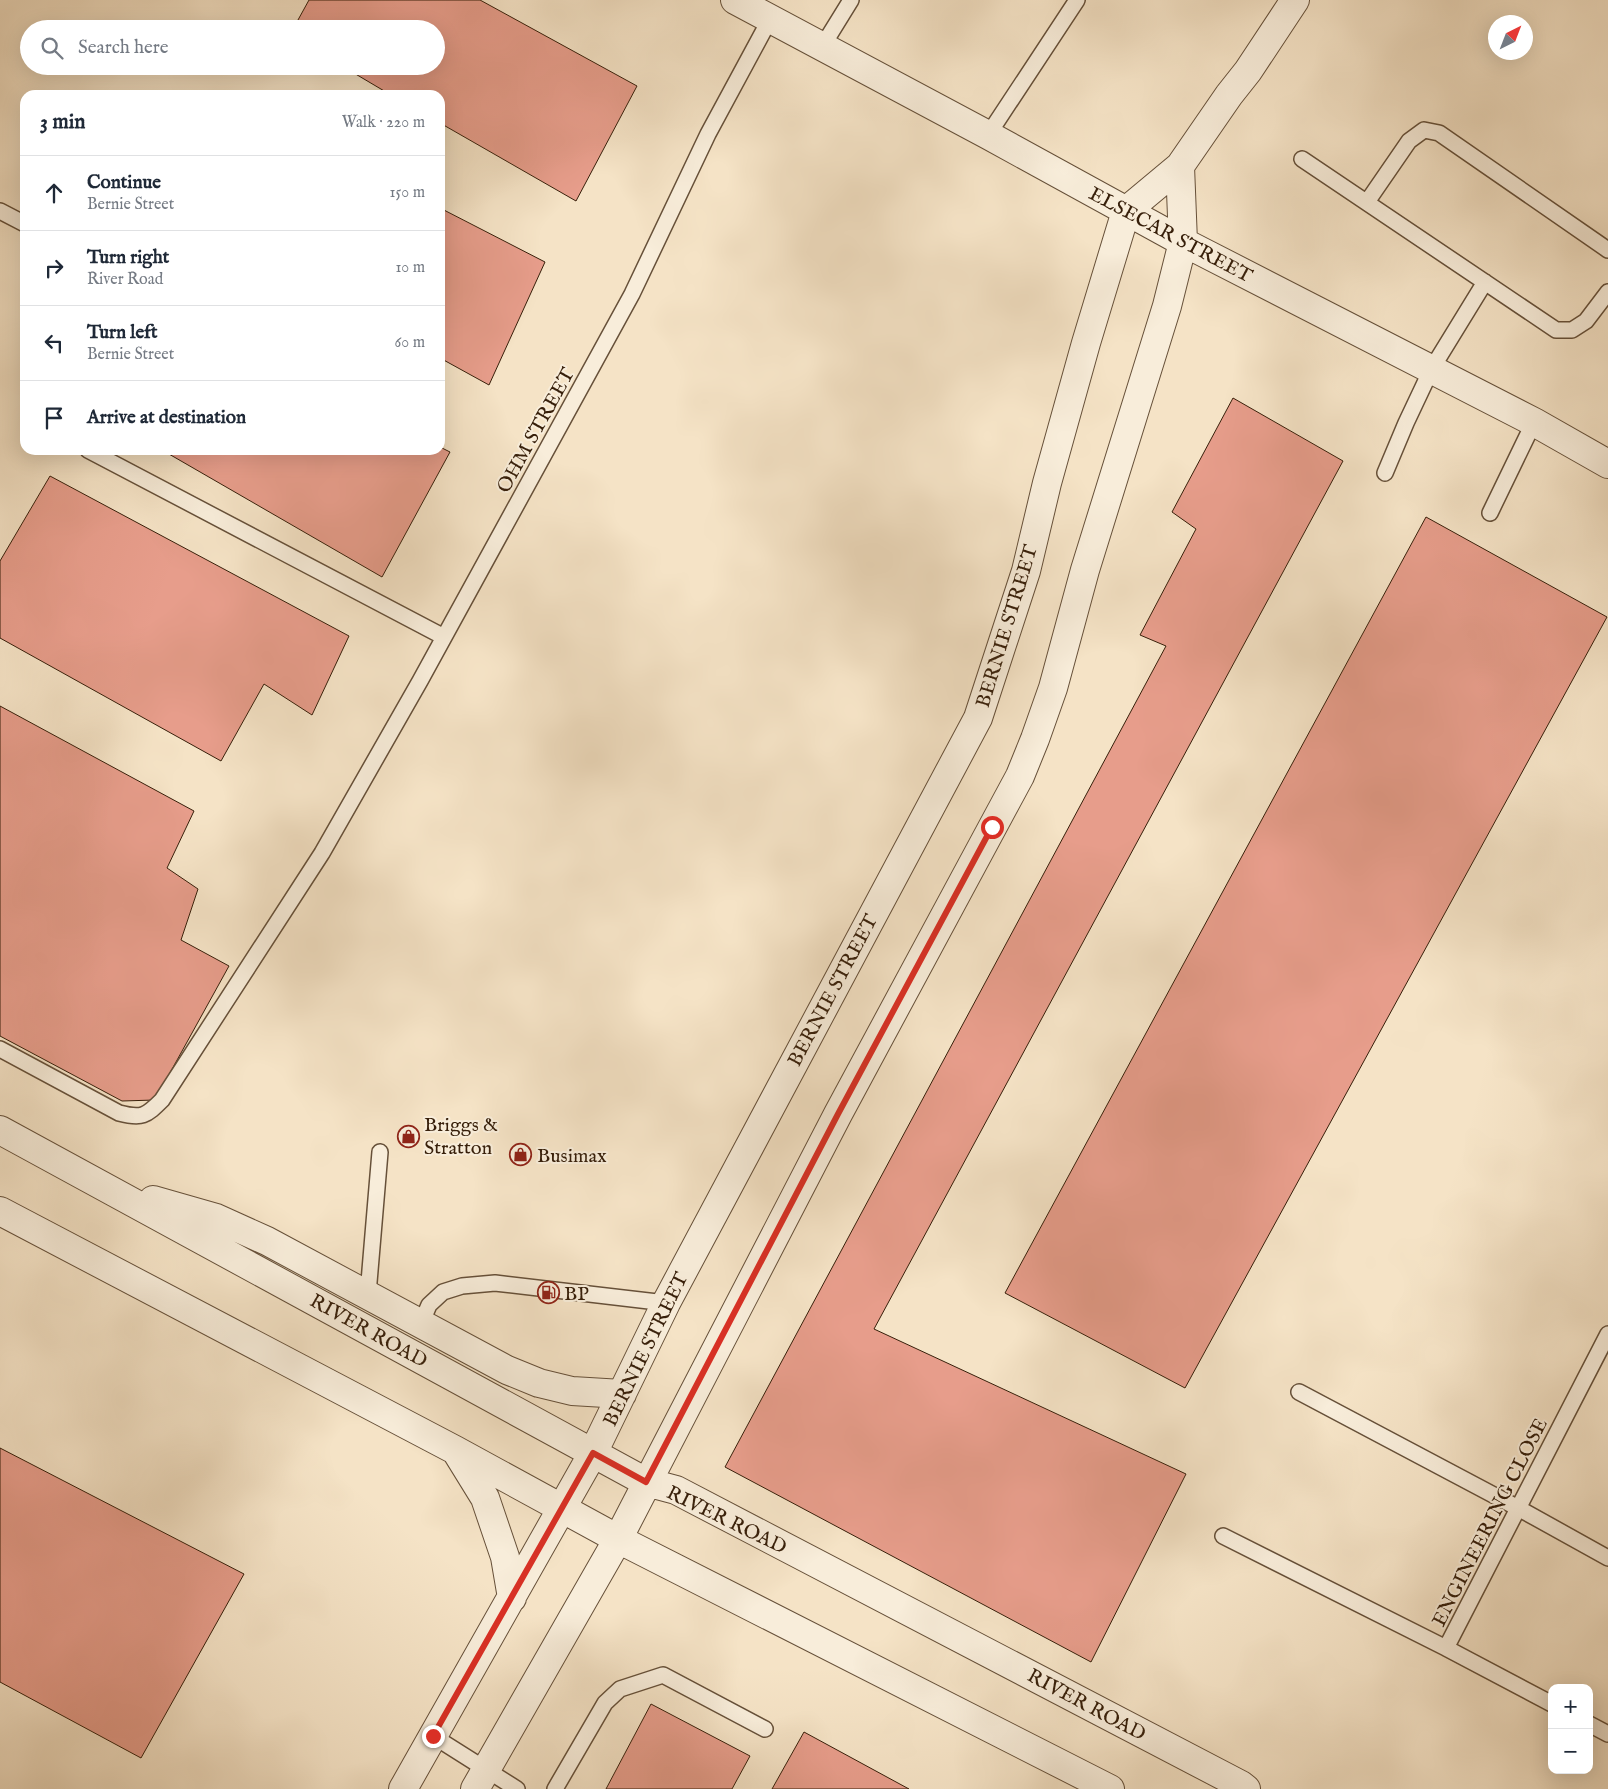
<!DOCTYPE html>
<html lang="en">
<head>
<meta charset="utf-8">
<style>
	:root { --surface:#fff; --page:#f2f2f3; --text:#1f2937; --muted:#747a83; --line:#e0e1e3 }
	body { margin:0; font-family:"IM FELL English",serif; background:var(--page); color:var(--text) }
	.controls { position:absolute; right:15px; bottom:15px; display:grid; overflow:hidden; border-radius:10px; box-shadow:0 5px 20px #0002 }
	.controls button { width:45px; height:45px; display:grid; place-items:center; padding:0; border:0; border-bottom:1px solid var(--line); background:var(--surface); color:var(--text); font:25px sans-serif }
	.compass { position:absolute; left:1488px; top:15px; width:45px; height:45px; border-radius:50%; background:var(--surface); box-shadow:0 5px 20px #0002; rotate:42deg }
	.stop { position:absolute; width:15px; height:15px; margin:-11px; border:4px solid #d93025; border-radius:50%; background:#fff }
	.stop.end { background:#d93025; border-color:#fff; box-shadow:0 1px 5px #0008 }
	.list { margin:0; padding:0; list-style:none }
	h2 { display:flex; justify-content:space-between; align-items:center; height:65px; margin:0; padding:0 20px; font-size:21px }
	h2 small { font-size:16px; font-weight:400; color:var(--muted) }
	.list li { display:grid; grid-template-columns:32px 1fr auto; gap:15px; align-items:center; box-sizing:border-box; height:75px; padding:0 20px; border-top:1px solid var(--line) }
	.list b { display:block; font-size:19px; white-space:nowrap }
	.list p { margin:0; font-size:16px; white-space:nowrap; color:var(--muted) }
	.list em { font-size:16px; font-style:normal; color:var(--muted) }
	.icon { flex:none; width:28px; height:28px; fill:none; stroke:currentColor; stroke-width:2; stroke-linecap:round; stroke-linejoin:round }
	.map { position:relative; flex:none; width:1608px; height:1789px; overflow:hidden }
	.search { position:absolute; background:var(--surface); box-shadow:0 5px 20px #0002; left:20px; top:20px; width:425px; height:55px; display:flex; align-items:center; gap:12px; box-sizing:border-box; padding:0 18px; border-radius:28px; color:var(--muted); font-size:19px }
	.panel { position:absolute; background:var(--surface); box-shadow:0 5px 20px #0002; left:20px; top:90px; width:425px; height:365px; border-radius:15px }
	.map>svg:first-child { display:block }
	.building { fill:#e79d8b; stroke:#371f0a }
	.lines { fill:none; stroke-linecap:round; stroke-linejoin:round }
	.lane-casing { stroke:#665039; stroke-width:18 }
	.street-casing { stroke:#665039; stroke-width:30 }
	.lane { stroke:#f8edda; stroke-width:15 }
	.street { stroke:#f8edda; stroke-width:28 }
	.route { stroke:#d93025; stroke-width:6 }
	.labels { text-anchor:middle; stroke-width:4; stroke-linejoin:round; paint-order:stroke }
	.street-label { font-size:20px; fill:#371f0a; stroke:#f8edda }
	.poi-label { font-size:20px; fill:#371f0a; stroke:#f8edda; text-anchor:start }
</style>
</head>
<body>
<div class="map">
<svg width="1608" height="1789" viewBox="0 0 1608 1789">
	<rect width="100%" height="100%" fill="#f5e3c6"/>
	<filter id="stains"><feTurbulence type="fractalNoise" baseFrequency=".004" numOctaves="4"/><feColorMatrix values="0 0 0 0 .2 0 0 0 0 .09 0 0 0 0 .02 0 0 0 .5 -.17"/></filter>
	<radialGradient id="worn" r=".72"><stop offset=".6" stop-color="#630" stop-opacity="0"/><stop offset="1" stop-color="#630" stop-opacity=".3"/></radialGradient>
	<!-- building -->
	<path class="building" d="M309,0H480L637,86L576,201L440,123V95H391L342,66H436V29H293Z
		M440,208L545,262L489,385L440,358Z
		M1233,398L1343,461L874,1329L1186,1474L1091,1662L725,1467L1166,646L1140,635L1196,529L1172,512Z
		M440,447L450,452L382,577L162,450H440Z
		M50,476L349,636L312,715L264,684L221,761L0,638V561Z
		M1426,517L1607,617L1185,1388L1005,1293Z
		M0,706L194,811L167,868L198,889L181,940L229,966L155,1100L122,1101L0,1036Z
		M0,1448L244,1574L141,1758L0,1682Z
		M651,1704L750,1756L732,1789H606Z
		M804,1732L909,1789H772Z"/>
	<g class="lines">
		<defs>
			<path id="lane" d="M822,47L851,0
				M988,135L1077,0
				M1302,159L1556,330H1572L1586,321L1608,292
				M1367,202L1409,141L1424,130L1439,133L1608,250
				M0,211L25,224
				M88,450L444,637
				M1385,473L1406,423L1431,370L1485,282
				M1490,513L1534,422
				M0,1049L119,1113C142,1119 146,1116 162,1100L322,853L420,681L632,294L708,134L770,19
				M368,1294L380,1152
				M421,1324L429,1305L443,1292L462,1286L495,1283L666,1303
				M1299,1392L1518,1508L1608,1558
				M1223,1536L1446,1648
				M1552,1704L1446,1648L1608,1334
				M1589,1724L1608,1734
				M433,1736L517,1789
				M555,1789L605,1703L620,1689L663,1675L765,1729"/>
			<path id="street" d="M735,0L988,135L1183,242L1534,422L1608,464
				M0,1130L646,1482L676,1490L1241,1785L1246,1789
				M153,1200L216,1218L267,1241L507,1370L539,1383L572,1391L622,1394
				M0,1211L455,1450L618,1539L1110,1789
				M456,1451L485,1498L505,1557L512,1598
				M403,1789L593,1453L666,1303L978,718L1026,571L1047,483L1086,343L1126,211L1180,166L1229,95L1248,71L1295,0
				M475,1789L618,1539L838,1114L1020,776L1035,739L1053,688L1085,570L1167,306L1183,242L1180,166"/>
		</defs>
		<!-- lane casing -->
		<use href="#lane" class="lane-casing"/>
		<!-- street casing -->
		<use href="#street" class="street-casing"/>
		<!-- lane -->
		<use href="#lane" class="lane"/>
		<!-- street -->
		<use href="#street" class="street"/>
	</g>
	<g class="lines">
		<!-- route -->
		<path class="route" d="M433,1736L593,1453L646,1482L838,1114L992,827"/>
	</g>
	<!-- icons -->
	<defs>
		<symbol id="shop-ring" viewBox="-11 -11 22 22"><circle r="9.5" fill="#f8edda" stroke="#8f2418" stroke-width="1.5"/><path d="M-5-2.5h2.3a2.7 3.5 0 0 1 5.4 0H5L5.5 6h-11ZM-1.5-2.5h3a1.5 2.3 0 0 0-3 0Z" fill="#8f2418"/></symbol>
		<symbol id="fuel-ring" viewBox="-11 -11 22 22"><circle r="9.5" fill="#f8edda" stroke="#8f2418" stroke-width="1.5"/><path d="M-5.5-6h7V0h2V4h1.3V-2.5L3-4.5l.8-.8L6-3V5H2.5V1h-1V6h-7ZM-4.2-4.7v3.2H.2V-4.7Z" fill="#8f2418"/></symbol>
	</defs>
	<g fill-rule="evenodd">
		<use href="#shop-ring" x="396" y="1124" width="25" height="25"/>
		<use href="#shop-ring" x="508" y="1142" width="25" height="25"/>
		<use href="#fuel-ring" x="536" y="1280" width="25" height="25"/>
	</g>
	<g class="labels">
		<!-- street labels -->
		<g class="street-label">
			<text transform="translate(1171 234) rotate(28)" y="7">ELSECAR STREET</text>
			<text transform="translate(535 430) rotate(-61)" y="7">OHM STREET</text>
			<text transform="translate(1006 626) rotate(-73)" y="7">BERNIE STREET</text>
			<text transform="translate(832 990) rotate(-62)" y="7">BERNIE STREET</text>
			<text transform="translate(369 1330) rotate(29)" y="7">RIVER ROAD</text>
			<text transform="translate(645 1349) rotate(-64)" y="7">BERNIE STREET</text>
			<text transform="translate(727 1519) rotate(26)" y="7">RIVER ROAD</text>
			<text transform="translate(1489 1522) rotate(-63)" y="7">ENGINEERING CLOSE</text>
			<text transform="translate(1087 1704) rotate(28)" y="7">RIVER ROAD</text>
		</g>
		<!-- poi labels -->
		<g class="poi-label">
			<text x="424" y="1131">Briggs &amp;<tspan x="424" dy="23">Stratton</tspan></text>
			<text x="537" y="1162">Busimax</text>
			<text x="564" y="1300">BP</text>
		</g>
	</g>
	<rect width="100%" height="100%" filter="url(#stains)"/>
	<rect width="100%" height="100%" fill="url(#worn)"/>
</svg>
<div class="controls">
<button>+</button>
<button>−</button>
</div>
<svg class="compass" viewBox="-18 -18 36 36"><path d="M0-13l5 13h-10z" fill="#e53935"/><path d="M0 13l5-13h-10z" fill="#747a83"/></svg>
<div class="stop" style="left:992px;top:827px"></div>
<div class="stop end" style="left:433px;top:1736px"></div>
<div class="search"><svg class="icon" aria-label="search" viewBox="0 0 24 24"><circle cx="10" cy="10" r="6"/><path d="M15 15l6 6"/></svg>Search here</div>
<section class="panel">
<h2>3 min<small>Walk · 220 m</small></h2>
<ul class="list">
<li><svg class="icon" aria-label="ahead" viewBox="0 0 24 24"><path d="M12 20V5M6 11l6-6 6 6"/></svg><div><b>Continue</b><p>Bernie Street</p></div><em>150 m</em></li>
<li><svg class="icon" aria-label="right" viewBox="0 0 24 24"><path d="M7 20v-9h11M14 6l5 5-5 5"/></svg><div><b>Turn right</b><p>River Road</p></div><em>10 m</em></li>
<li><svg class="icon" aria-label="left" viewBox="0 0 24 24"><path d="M17 20v-9H6M10 6l-5 5 5 5"/></svg><div><b>Turn left</b><p>Bernie Street</p></div><em>60 m</em></li>
<li><svg class="icon" aria-label="arrive" viewBox="0 0 24 24"><path d="M6 21V4h12l-3 4 3 4H6"/></svg><div><b>Arrive at destination</b></div></li>
</ul>
</section>
</div>
</body>
</html>
